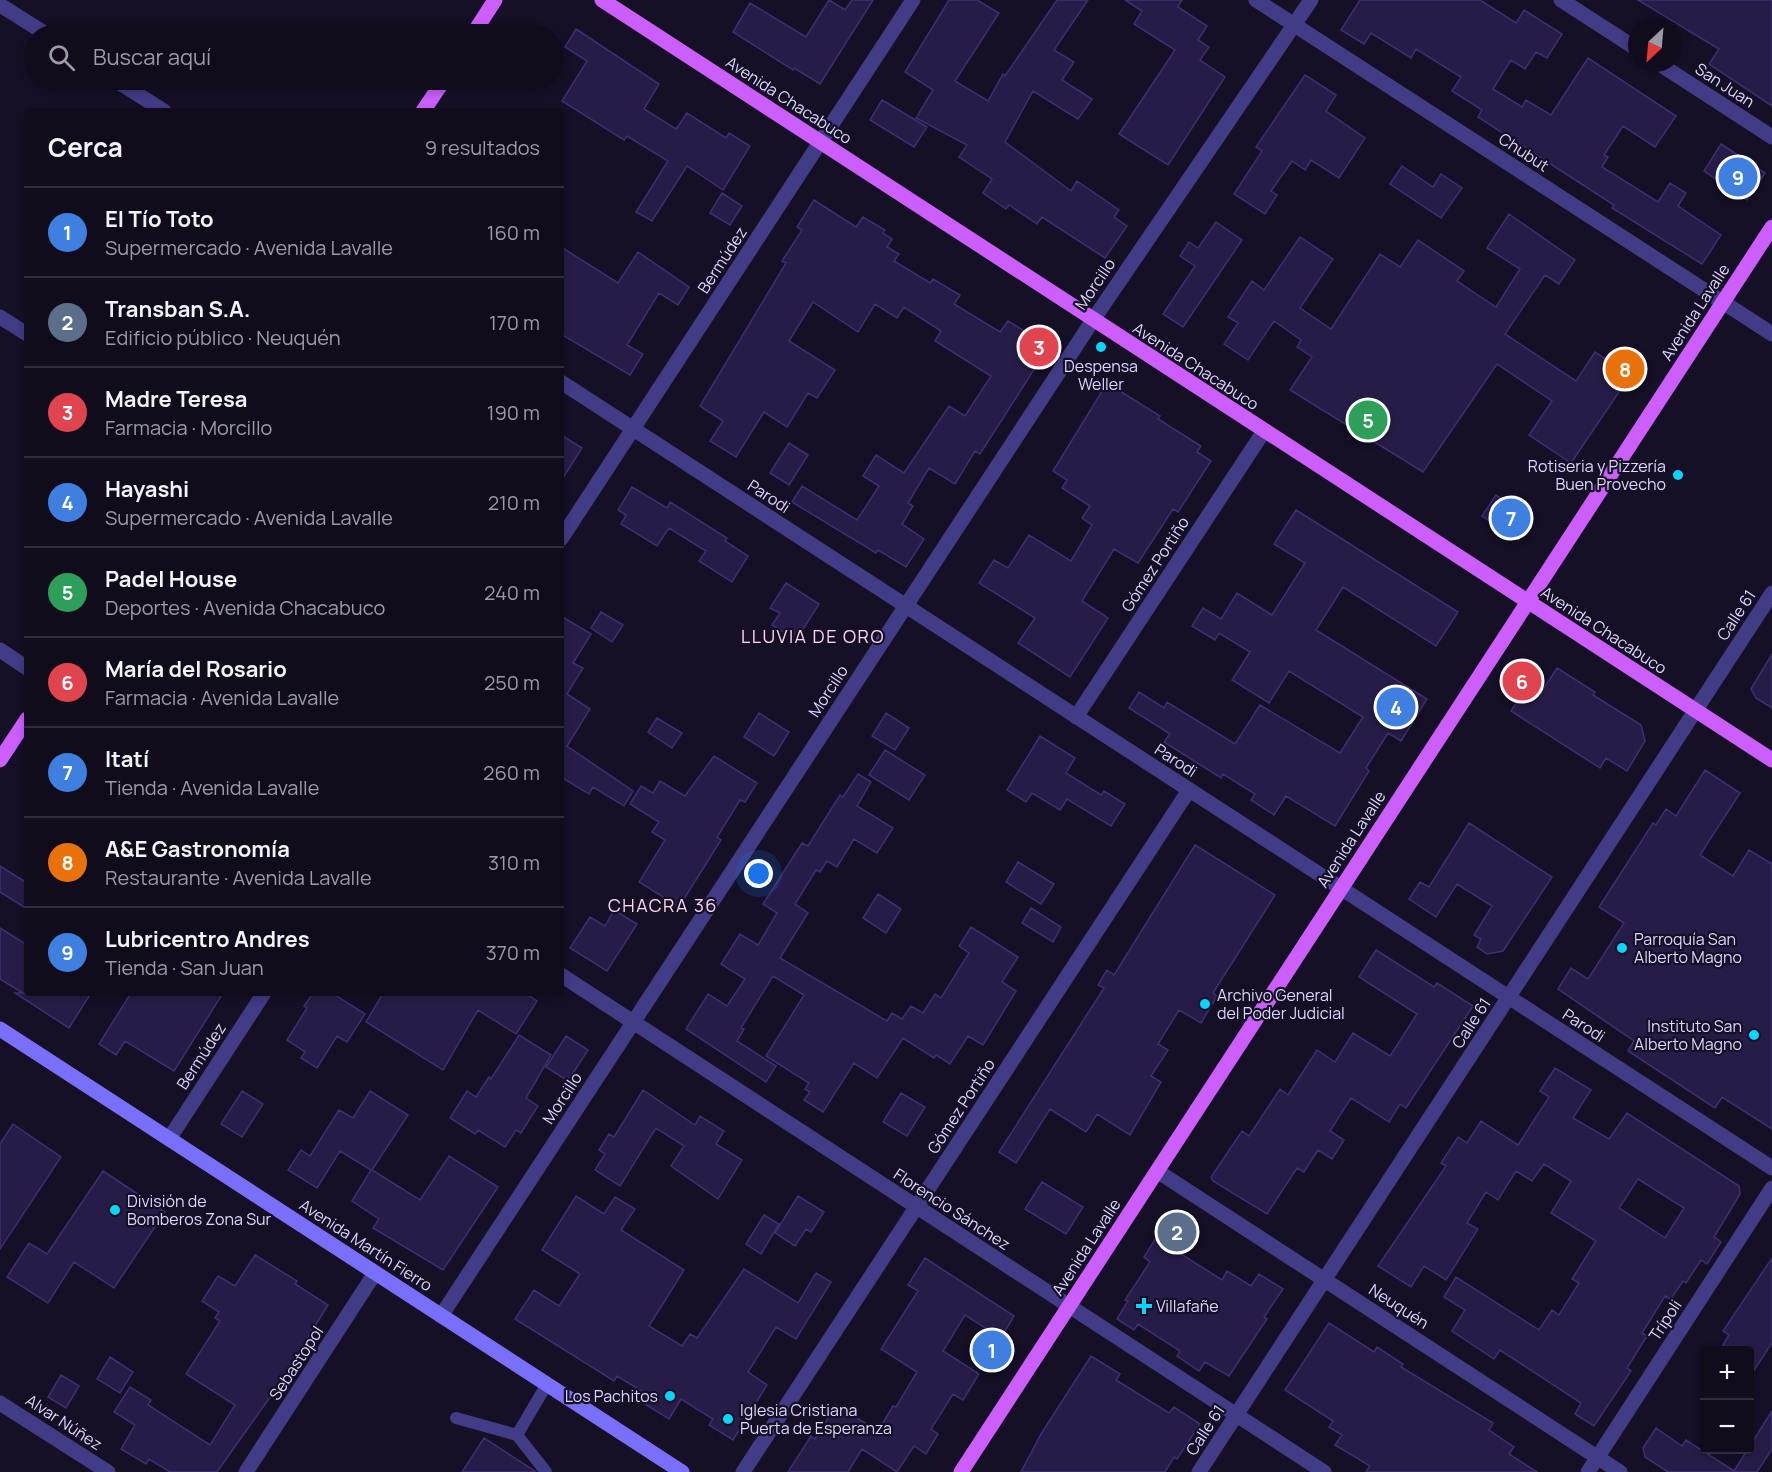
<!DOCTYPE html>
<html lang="es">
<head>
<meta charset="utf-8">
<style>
	:root { --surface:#100c1c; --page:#1e1a29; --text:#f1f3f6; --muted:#9c9ba3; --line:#302c3b; --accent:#04d5fc }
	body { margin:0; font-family:Manrope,sans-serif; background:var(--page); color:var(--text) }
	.controls { position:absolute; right:18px; bottom:18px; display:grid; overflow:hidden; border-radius:6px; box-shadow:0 3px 9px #0003 }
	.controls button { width:54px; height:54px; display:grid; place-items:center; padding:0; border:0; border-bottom:2px solid var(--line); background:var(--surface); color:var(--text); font:30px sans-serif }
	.compass { position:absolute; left:1628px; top:18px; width:54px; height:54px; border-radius:50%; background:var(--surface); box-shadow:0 3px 9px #0003; rotate:206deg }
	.you { position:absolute; left:759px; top:874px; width:21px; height:21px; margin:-15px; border:4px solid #fff; border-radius:50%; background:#1a73e8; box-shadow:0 0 0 9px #1a73e833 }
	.badge { display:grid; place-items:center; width:39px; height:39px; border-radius:50%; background:var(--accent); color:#fff; font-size:20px; font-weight:700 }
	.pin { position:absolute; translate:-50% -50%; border:3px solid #fff; box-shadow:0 2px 6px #0006 }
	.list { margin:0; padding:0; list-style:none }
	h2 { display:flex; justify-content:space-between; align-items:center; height:78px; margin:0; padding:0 24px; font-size:26px }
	h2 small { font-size:20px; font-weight:400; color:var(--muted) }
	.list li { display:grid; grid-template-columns:39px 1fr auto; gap:18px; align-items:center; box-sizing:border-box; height:90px; padding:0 24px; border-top:2px solid var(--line) }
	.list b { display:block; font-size:22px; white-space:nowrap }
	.list p { margin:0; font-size:20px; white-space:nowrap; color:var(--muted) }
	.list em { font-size:20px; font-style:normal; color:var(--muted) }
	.icon { flex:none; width:33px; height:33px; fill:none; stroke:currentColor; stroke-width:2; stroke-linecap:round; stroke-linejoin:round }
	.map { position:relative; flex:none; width:1772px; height:1472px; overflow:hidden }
	.search { position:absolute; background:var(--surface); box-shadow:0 3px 9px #0003; left:24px; top:24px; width:540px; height:66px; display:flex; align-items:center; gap:15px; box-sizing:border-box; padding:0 21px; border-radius:33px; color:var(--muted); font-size:22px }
	.panel { position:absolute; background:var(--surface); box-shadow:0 3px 9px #0003; left:24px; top:108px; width:540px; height:888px; border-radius:6px }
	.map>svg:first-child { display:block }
	.building { fill:#271c47; stroke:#402e73; stroke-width:1.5; fill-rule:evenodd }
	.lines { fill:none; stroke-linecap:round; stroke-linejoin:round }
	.service { stroke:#423b85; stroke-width:12 }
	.minor { stroke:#423b85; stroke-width:15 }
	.secondary { stroke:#7a6efd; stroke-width:15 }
	.primary { stroke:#cb5efd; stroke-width:15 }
	.poi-dot { fill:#04d5fc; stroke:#151026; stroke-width:2 }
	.labels { text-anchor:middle; stroke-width:4.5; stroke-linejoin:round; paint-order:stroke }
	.street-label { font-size:16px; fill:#ddd6fe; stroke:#151026 }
	.poi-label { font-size:16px; fill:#ddd6fe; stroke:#151026; text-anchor:start }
	.neighbourhood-label { font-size:18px; letter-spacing:1.5px; fill:#fed7ee; stroke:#151026 }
</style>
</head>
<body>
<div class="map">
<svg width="1772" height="1472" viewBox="0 0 1772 1472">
	<rect width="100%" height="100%" fill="#151026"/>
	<!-- building -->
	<path class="building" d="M829,0L845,10L852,0H873L820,84L794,68L793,70L733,32L750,3L806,37Z
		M949,0H977L999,13L955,81L988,101L1003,74L1005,76L1057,0H1088L1054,50L1074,62L1062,80L1092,99L1078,119L1033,91L1005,142L1071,191L1077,181L1119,210L1114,217L1127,226L1105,258L1042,217L1037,224L1009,205L1006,209L983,193L992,179L959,157L967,145L916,118L933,90L905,72Z
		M1125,0H1182L1178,7L1207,26L1198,40L1209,47L1200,60L1225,77L1168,165L1119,134L1175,50L1134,24L1142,11Z
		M1360,0H1480L1516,23L1524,10L1562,34L1547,58L1536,52L1525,69L1511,60L1493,89L1522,107L1526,100L1551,115L1588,58L1676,116L1655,147L1623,126L1604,155L1608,157L1602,167L1658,202L1670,183L1686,193L1678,206L1721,235L1702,264L1612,208L1614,205L1478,117L1482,110L1452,91L1461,77L1416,49L1411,58L1371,33L1364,44L1341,30Z
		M1638,0H1772V106L1709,64L1719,49Z
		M576,29L659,84L644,109L676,129L687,113L726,138L729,133L750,146L723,190L687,166L652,221L636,212L668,161L627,136L624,140L562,101L587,61L565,47Z
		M1305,75L1336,95L1326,111L1365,138L1339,178L1311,160L1305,170L1292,161L1271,191L1277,195L1265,214L1234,194L1262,151L1256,147Z
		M882,100L927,127L914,147L870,120Z
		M1721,144L1765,173L1747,200L1704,171Z
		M1402,166L1433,187L1441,174L1462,188L1441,218L1390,184Z
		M722,193L742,206L730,225L710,213Z
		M814,200L856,227L863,217L885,230L883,233L892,239L887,247L899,254L894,261L930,283L933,279L960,295L954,304L1000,332L1008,321L1049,346L980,454L975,451L955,484L929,468L908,503L913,506L902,524L924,539L906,567L878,550L876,553L792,502L802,486L857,520L879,486L863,476L876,455L904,473L949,406L965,416L991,376L935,341L941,331L904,307L897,318L875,304L858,332L813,302L789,341L835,370L817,398L808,393L787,427L764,412L736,457L710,441L723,421L700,406L786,263L782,261L802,230L797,227Z
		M1509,214L1575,260L1559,284L1545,275L1505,334L1576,381L1595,352L1624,371L1622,375L1625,377L1616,390L1619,392L1571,463L1529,435L1552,401L1497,364L1423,472L1290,390L1312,357L1297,347L1301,340L1274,321L1248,360L1224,344L1238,323L1228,317L1252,281L1264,290L1300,237L1333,259L1300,308L1331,329L1380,254L1400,267L1418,240L1464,271L1457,281L1496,307L1520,269L1487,248Z
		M1216,222L1242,240L1183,327L1163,314L1195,266L1180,256L1189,242L1198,248Z
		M561,247L618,283L638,252L689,287L678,305L659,293L627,345L643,354L630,375L561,334Z
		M1107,383L1160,416L1158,419L1201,446L1197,452L1211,461L1178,512L1173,509L1138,563L1114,549L1082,601L1108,618L1070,677L1018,643L1035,618L979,583L994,560L1008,568L1029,535L1071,561L1092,525L1082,518L1090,506L1062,488L1067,480L1053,471Z
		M561,435L582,448L561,481Z
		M789,443L808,455L789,485L770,473Z
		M632,487L667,508L670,502L727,538L725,541L748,556L732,582L699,561L706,551L669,528L657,546L621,524L626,515L618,510Z
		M1496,495L1531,519L1518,540L1482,516Z
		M1296,510L1458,612L1436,646L1343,587L1316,630L1427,699L1401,741L1388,733L1366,768L1369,771L1335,826L1286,796L1274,815L1251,800L1255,794L1223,774L1221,778L1164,742L1170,734L1129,708L1139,692L1164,708L1167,702L1235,744L1260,705L1340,753L1363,717L1289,671L1269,703L1232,680L1250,652L1219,633L1215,640L1192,626L1203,608L1221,619L1237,593L1272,615L1305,563L1274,544Z
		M786,583L819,604L796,640L772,625L780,613L770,608Z
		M601,612L623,625L612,642L591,628Z
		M561,616L591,634L573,663L583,668L567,694L590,709L567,746L633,791L624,806L593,787L589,794L561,777Z
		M1772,654V708L1756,698L1751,689Z
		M1557,668L1595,692L1593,695L1641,725L1645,741L1627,771L1606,758L1600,768L1511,711L1527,686L1540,694Z
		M759,713L789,732L774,756L744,737Z
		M886,713L909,728L895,750L872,736Z
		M657,718L682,733L672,748L648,732Z
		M1040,736L1075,758L1066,773L1101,795L1104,791L1125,804L1111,826L1067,799L1060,810L1032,793L1026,802L1007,790Z
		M885,750L925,775L909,800L869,775Z
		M714,756L757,783L745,802L740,800L717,837L721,840L679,907L639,882L665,840L652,832L659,822L630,804L641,786L653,793L660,781L685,796Z
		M1705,770L1740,793L1700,855L1733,876L1749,850L1772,864V1129L1722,1097L1715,1108L1628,1051L1634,1041L1558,989L1571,968L1588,979L1624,923L1599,907L1653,823L1656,825L1666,809L1676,816Z
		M858,774L871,782L857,806L893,828L877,853L854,839L837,867L827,861L820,872L816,870L795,904L808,913L780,958L887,1021L892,1013L902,1019L911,1006L923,1013L935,994L941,998L969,953L959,946L971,927L1018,957L1002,982L1016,991L983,1045L968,1036L950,1064L936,1055L934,1058L903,1038L877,1078L854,1063L823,1112L804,1100L810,1092L805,1089L809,1083L766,1056L804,995L773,976L741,1028L744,1029L737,1041L776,1066L766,1082L686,1029L708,994L727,1006L745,979L721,964L740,934L758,945L777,913L763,904L802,843L808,846L840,795L843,797Z
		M1469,823L1552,877L1503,951L1487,954L1477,947L1481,939L1474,935L1492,906L1457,884L1436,917L1409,899L1420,882L1429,887Z
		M1195,845L1275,895L1213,993L1217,996L1201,1023L1179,1010L1158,1044L1168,1050L1151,1076L1161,1082L1130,1135L1097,1114L1086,1132L1050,1109L1016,1163L999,1152L1104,988L1098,985L1107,970L1114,975Z
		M1018,862L1054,884L1041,904L1006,882Z
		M0,866L27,883V909L0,892Z
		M878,894L901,909L886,933L863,918Z
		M1031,908L1061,927L1053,942L1022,923Z
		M614,910L637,924L607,971L570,948L590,917L605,926Z
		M0,928L27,945V993H91L69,1028L15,993H23L0,979Z
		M1376,950L1434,987L1437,983L1473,1006L1406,1108L1400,1104L1389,1122L1351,1098L1330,1131L1344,1140L1332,1159L1318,1150L1304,1172L1297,1168L1267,1214L1213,1181L1211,1177L1242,1131L1249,1136L1280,1089L1288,1095L1317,1050L1335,1062L1353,1033L1390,1056L1417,1014L1359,977Z
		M131,993H223L174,1071L125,1041L116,1055L99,1044Z
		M313,993H332L365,1014L347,1042L337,1036L317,1068L301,1058L305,1052L287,1040L307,1008L304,1006Z
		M383,993H525L537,1001L516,1034L478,1010L443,1070L366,1022Z
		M519,1035L551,1055L526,1098L538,1106L521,1133L516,1130L505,1147L478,1130L475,1134L450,1118L467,1091L476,1097L489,1077L491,1079Z
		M566,1036L588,1050L568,1081L546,1067Z
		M1555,1068L1591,1090L1573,1118L1609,1139L1627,1113L1739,1186L1740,1194L1714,1237L1721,1242L1707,1264L1701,1260L1686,1283L1683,1281L1671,1299L1665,1296L1642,1333L1647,1336L1627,1368L1631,1371L1594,1426L1575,1414L1581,1403L1500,1350L1494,1359L1452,1331L1465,1310L1444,1297L1456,1277L1539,1330L1552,1310L1559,1315L1579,1283L1572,1279L1596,1241L1551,1213L1571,1181L1544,1164L1532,1181L1516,1171L1498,1200L1486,1192L1467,1223L1478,1229L1446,1280L1424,1266L1411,1287L1378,1266L1446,1166L1441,1163L1458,1137L1467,1143L1481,1121L1518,1145L1549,1097L1540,1091ZM1638,1179L1684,1208L1665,1238L1619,1208Z
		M643,1090L695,1125L700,1116L724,1131L716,1144L742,1160L718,1199L671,1166L684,1146L656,1128L620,1186L595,1170L605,1154L599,1150L609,1134L614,1137Z
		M242,1091L263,1104L242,1137L221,1124Z
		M370,1091L408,1115L372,1170L420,1200L449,1156L498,1187L443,1270L373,1228L379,1219L352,1201L371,1170L340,1151L317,1188L288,1170L301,1150L310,1156L339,1110L353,1118Z
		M901,1093L925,1107L907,1136L883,1122Z
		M13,1124L61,1157L0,1249V1144Z
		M103,1171L165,1212L114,1288L74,1262L48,1303L7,1277L29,1243L47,1254Z
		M1042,1182L1083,1207L1066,1234L1025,1209Z
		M576,1196L604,1214L615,1197L635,1209L621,1230L684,1270L649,1326L682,1346L690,1334L697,1338L744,1269L798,1303L816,1273L831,1282L796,1339L776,1327L748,1372L767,1385L733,1440L709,1425L713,1419L681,1399L669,1419L640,1401L645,1393L617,1376L614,1381L515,1319L534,1290L559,1306L580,1274L542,1250Z
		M798,1196L824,1212L811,1232L806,1229L795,1246L775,1233Z
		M764,1215L779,1224L761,1254L746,1244Z
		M1156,1238L1222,1280L1227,1271L1251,1286L1259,1274L1283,1289L1264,1317L1267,1319L1229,1376L1205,1362L1199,1371L1177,1356L1180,1351L1138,1324L1134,1330L1117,1319L1128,1301L1125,1300L1150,1262L1144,1257Z
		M255,1255L297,1281L295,1284L328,1305L275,1390L217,1472H170L149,1459L146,1464L121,1449L135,1425L114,1412L130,1387L151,1400L148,1405L210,1445L235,1405L186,1374L220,1321L215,1318L219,1312L202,1301L218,1276L235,1286Z
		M925,1258L1014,1316L1001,1338L965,1315L943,1351L979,1374L963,1400L953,1394L931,1429L938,1434L926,1454L914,1446L897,1472L862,1449L848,1472H788L811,1436L815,1439L836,1405L878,1431L893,1406L896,1407L917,1372L881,1349L918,1291L908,1285Z
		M1772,1258V1343L1749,1378V1350H1732L1723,1345L1729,1335L1723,1331Z
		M1329,1323L1374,1352L1377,1347L1403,1364L1401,1367L1493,1423L1489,1430L1514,1447L1509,1454L1537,1472H1366L1370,1466L1335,1445L1342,1435L1329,1427L1333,1421L1285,1390Z
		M1091,1356L1120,1374L1116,1380L1169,1413L1174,1407L1200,1424L1177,1459L1174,1457L1165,1472H1021L1041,1434Z
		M110,1357L133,1372L120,1393L97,1379Z
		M61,1375L79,1386L66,1408L48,1397Z
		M1772,1411V1449L1757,1472H1668L1645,1457L1643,1448L1656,1428L1682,1446L1686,1440L1734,1471Z
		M484,1438L535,1471L536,1472H462Z"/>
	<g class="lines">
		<!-- service -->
		<path class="service" d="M456,1418L517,1435L546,1472
			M517,1435L547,1384"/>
		<!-- minor -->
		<path class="minor" d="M1256,0L1772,334
			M1561,0L1637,49
			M0,5L46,34
			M1658,63L1772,137
			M115,80L164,111
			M0,317L27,334
			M561,382L1772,1168
			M561,539L913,0
			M0,650L27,668
			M1076,717L1264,431
			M561,975L1324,1472
			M169,1139L264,993
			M1157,1171L1620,1472
			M441,1316L1093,320L1311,0
			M0,1403L108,1472
			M246,1472L375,1273
			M743,1472L1189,790
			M1199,1472L1772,593
			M1588,1472L1772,1188"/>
		<!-- secondary -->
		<path class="secondary" d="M0,1029L682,1472"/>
		<!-- primary -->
		<path class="primary" d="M602,0L1772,760
			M473,34L495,0
			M423,111L444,80
			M0,760L27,719
			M961,1472L1772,227"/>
	</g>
	<!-- markers -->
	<g class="poi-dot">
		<circle cx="1101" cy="347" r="6"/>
		<circle cx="1678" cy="475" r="6"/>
		<circle cx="1622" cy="948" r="6"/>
		<circle cx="1205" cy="1004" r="6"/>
		<circle cx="1754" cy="1035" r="6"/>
		<circle cx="115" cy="1210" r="6"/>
		<path d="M1141 1297h6v6h6v6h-6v6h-6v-6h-6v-6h6z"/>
		<circle cx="670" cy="1396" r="6"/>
		<circle cx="728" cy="1419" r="6"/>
	</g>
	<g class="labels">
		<!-- street labels -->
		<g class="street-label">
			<text transform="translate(1725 85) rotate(33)" y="6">San Juan</text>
			<text transform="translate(789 100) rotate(33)" y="6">Avenida Chacabuco</text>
			<text transform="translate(1524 152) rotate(33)" y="6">Chubut</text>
			<text transform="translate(722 260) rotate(-57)" y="6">Bermúdez</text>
			<text transform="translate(1095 284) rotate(-56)" y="6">Morcillo</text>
			<text transform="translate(1695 312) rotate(-57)" y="6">Avenida Lavalle</text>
			<text transform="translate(1196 366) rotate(33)" y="6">Avenida Chacabuco</text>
			<text transform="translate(769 496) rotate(33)" y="6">Parodi</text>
			<text transform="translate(1155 564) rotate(-57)" y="6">Gómez Portiño</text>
			<text transform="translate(1736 615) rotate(-57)" y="6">Calle 61</text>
			<text transform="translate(1604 630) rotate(33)" y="6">Avenida Chacabuco</text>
			<text transform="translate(828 691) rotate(-57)" y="6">Morcillo</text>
			<text transform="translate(1176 760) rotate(33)" y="6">Parodi</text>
			<text transform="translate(1351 839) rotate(-57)" y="6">Avenida Lavalle</text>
			<text transform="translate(1471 1023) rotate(-57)" y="6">Calle 61</text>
			<text transform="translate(1584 1025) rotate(33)" y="6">Parodi</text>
			<text transform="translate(201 1056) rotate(-57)" y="6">Bermúdez</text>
			<text transform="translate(562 1098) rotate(-57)" y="6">Morcillo</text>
			<text transform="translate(961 1106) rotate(-57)" y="6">Gómez Portiño</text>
			<text transform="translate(952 1209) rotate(33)" y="6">Florencio Sánchez</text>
			<text transform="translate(366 1245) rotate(33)" y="6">Avenida Martín Fierro</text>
			<text transform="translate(1086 1247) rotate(-57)" y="6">Avenida Lavalle</text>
			<text transform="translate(1399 1306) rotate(33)" y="6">Neuquén</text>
			<text transform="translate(1665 1320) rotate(-57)" y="6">Trípoli</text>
			<text transform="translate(296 1363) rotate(-57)" y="6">Sebastopol</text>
			<text transform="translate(64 1422) rotate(33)" y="6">Alvar Núñez</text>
			<text transform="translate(1205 1430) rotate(-57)" y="6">Calle 61</text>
		</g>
		<!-- poi labels -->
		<g class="poi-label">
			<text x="1101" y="372" text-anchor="middle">Despensa<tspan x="1101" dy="18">Weller</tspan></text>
			<text x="1666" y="472" text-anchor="end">Rotiseria y Pizzería<tspan x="1666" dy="18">Buen Provecho</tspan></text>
			<text x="1634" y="945">Parroquía San<tspan x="1634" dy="18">Alberto Magno</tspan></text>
			<text x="1217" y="1001">Archivo General<tspan x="1217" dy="18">del Poder Judicial</tspan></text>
			<text x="1742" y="1032" text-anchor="end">Instituto San<tspan x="1742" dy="18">Alberto Magno</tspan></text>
			<text x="127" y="1207">División de<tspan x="127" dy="18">Bomberos Zona Sur</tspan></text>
			<text x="1156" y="1312">Villafañe</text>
			<text x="658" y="1402" text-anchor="end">Los Pachitos</text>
			<text x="740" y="1416">Iglesia Cristiana<tspan x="740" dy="18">Puerta de Esperanza</tspan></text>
		</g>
		<!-- neighbourhood labels -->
		<g class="neighbourhood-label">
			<text x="813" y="643">LLUVIA DE ORO</text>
			<text x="663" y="912">CHACRA 36</text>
		</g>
	</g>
</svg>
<div class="controls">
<button>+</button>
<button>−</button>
</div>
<svg class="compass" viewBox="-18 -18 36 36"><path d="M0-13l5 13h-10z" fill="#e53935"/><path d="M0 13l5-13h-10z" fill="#9c9ba3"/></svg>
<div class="you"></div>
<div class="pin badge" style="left:992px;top:1350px;background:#3f7fe0">1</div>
<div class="pin badge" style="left:1177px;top:1232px;background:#5c6f8a">2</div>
<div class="pin badge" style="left:1039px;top:347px;background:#e0444e">3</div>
<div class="pin badge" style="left:1396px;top:707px;background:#3f7fe0">4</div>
<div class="pin badge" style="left:1368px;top:420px;background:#2e9e5b">5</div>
<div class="pin badge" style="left:1522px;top:681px;background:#e0444e">6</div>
<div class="pin badge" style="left:1511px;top:518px;background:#3f7fe0">7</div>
<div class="pin badge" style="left:1625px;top:369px;background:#e8710a">8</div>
<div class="pin badge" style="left:1738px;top:177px;background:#3f7fe0">9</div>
<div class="search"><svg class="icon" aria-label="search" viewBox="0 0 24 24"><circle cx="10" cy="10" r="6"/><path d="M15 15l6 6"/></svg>Buscar aquí</div>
<section class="panel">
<h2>Cerca<small>9 resultados</small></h2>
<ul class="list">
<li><span class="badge" style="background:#3f7fe0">1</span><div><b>El Tío Toto</b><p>Supermercado · Avenida Lavalle</p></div><em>160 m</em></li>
<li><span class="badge" style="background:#5c6f8a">2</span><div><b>Transban S.A.</b><p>Edificio público · Neuquén</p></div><em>170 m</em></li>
<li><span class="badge" style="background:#e0444e">3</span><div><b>Madre Teresa</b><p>Farmacia · Morcillo</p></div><em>190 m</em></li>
<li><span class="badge" style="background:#3f7fe0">4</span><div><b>Hayashi</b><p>Supermercado · Avenida Lavalle</p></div><em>210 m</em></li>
<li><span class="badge" style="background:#2e9e5b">5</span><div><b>Padel House</b><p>Deportes · Avenida Chacabuco</p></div><em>240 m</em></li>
<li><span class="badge" style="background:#e0444e">6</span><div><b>María del Rosario</b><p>Farmacia · Avenida Lavalle</p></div><em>250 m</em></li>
<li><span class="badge" style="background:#3f7fe0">7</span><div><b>Itatí</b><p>Tienda · Avenida Lavalle</p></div><em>260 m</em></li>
<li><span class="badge" style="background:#e8710a">8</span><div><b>A&amp;E Gastronomía</b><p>Restaurante · Avenida Lavalle</p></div><em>310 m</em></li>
<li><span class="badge" style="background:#3f7fe0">9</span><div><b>Lubricentro Andres</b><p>Tienda · San Juan</p></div><em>370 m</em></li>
</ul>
</section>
</div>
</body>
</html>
